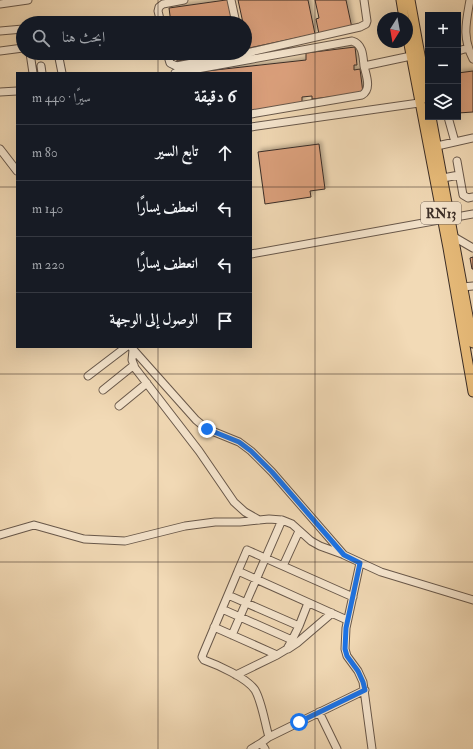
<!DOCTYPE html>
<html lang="ar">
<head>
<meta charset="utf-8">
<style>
	:root { --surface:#171b24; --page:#242831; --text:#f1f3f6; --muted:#9ea1a6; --line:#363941 }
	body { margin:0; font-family:"IM FELL Double Pica",Amiri,serif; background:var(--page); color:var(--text); direction:rtl }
	.controls { position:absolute; right:12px; top:12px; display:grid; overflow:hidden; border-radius:0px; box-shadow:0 4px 16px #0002 }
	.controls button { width:36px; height:36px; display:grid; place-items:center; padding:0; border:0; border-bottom:1px solid var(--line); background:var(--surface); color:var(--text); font:20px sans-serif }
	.compass { position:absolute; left:377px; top:12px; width:36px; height:36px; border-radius:50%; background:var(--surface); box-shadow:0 4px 16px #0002; rotate:191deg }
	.stop { position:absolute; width:12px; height:12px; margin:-9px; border:3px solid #1a73e8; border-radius:50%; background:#fff }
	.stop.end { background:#1a73e8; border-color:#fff; box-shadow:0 1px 4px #0008 }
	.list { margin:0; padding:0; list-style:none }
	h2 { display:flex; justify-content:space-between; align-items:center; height:52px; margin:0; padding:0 16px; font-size:17px }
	h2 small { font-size:13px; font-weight:400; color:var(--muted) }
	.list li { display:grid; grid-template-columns:26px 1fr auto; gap:12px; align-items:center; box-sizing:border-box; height:56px; padding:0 16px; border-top:1px solid var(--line) }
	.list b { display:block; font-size:15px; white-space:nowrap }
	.list em { font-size:13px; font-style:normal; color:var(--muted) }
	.icon { flex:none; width:22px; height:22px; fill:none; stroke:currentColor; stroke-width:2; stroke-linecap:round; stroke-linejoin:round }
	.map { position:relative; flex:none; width:473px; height:749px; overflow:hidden; direction:ltr }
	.search { position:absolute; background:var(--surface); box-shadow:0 4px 16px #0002; left:16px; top:16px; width:236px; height:44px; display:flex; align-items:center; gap:10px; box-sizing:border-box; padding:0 14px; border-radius:22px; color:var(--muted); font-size:15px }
	.panel { position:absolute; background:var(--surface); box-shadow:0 4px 16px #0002; left:16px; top:72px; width:236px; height:276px; border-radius:0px; direction:rtl }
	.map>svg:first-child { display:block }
	.building { fill:#dba07b; stroke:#3a2d27; filter:url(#shadow) }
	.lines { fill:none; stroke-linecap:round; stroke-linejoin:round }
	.minor-casing { stroke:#68584b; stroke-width:9 }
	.major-casing { stroke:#3a2d27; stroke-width:11 }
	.minor { stroke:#f7e7d0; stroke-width:7 }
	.major { stroke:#e9bd7b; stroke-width:9 }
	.route { stroke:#1a73e8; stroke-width:5 }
	.grid { fill:none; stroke:#3a2d27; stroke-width:1; stroke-opacity:0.55 }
	.labels { text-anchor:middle; stroke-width:3; stroke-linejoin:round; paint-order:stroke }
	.shield { fill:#f7e7d0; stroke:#73655a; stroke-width:1 }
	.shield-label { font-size:13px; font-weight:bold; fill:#3a2d27 }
</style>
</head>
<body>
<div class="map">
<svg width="473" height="749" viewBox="0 0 473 749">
	<defs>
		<filter id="shadow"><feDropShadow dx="2.5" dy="-2.5" stdDeviation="2" flood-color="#0004"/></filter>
	</defs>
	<rect width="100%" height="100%" fill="#f2dab6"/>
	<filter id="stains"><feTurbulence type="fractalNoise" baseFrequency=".005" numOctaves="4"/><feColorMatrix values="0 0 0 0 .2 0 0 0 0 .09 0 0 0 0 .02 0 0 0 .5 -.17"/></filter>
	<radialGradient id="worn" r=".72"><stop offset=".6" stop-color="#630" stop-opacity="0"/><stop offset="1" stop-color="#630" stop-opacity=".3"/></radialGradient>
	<!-- building -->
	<path class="building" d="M226,0H231L234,23H171L169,8Z
		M238,0H308L315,34L249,48L245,32V23H243Z
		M315,0H346L352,28L319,34L316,19L319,18Z
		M355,47L357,65H354V70L360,69L363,93L312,99V96L302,97V104L251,111V73H188L306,60V53Z
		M176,53H237L177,61Z
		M473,71V112L458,113V73Z
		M319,144L325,189L310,191L311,197L265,204L258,152Z
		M473,257V269H472L470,258Z"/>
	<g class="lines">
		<defs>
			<path id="minor" d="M231,0L236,23
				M470,0C466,23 462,37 473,59
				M0,4L28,0
				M161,23L158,11L159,7L163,4L184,0
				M0,31L23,29
				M0,51L23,48
				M458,51L468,48
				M30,53L33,73
				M58,53L62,73
				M167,53L170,63L176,66L242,54L360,27L366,24L367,21L364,0
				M41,66L42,73
				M175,73L352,41C363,44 363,56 364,66L411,56
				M0,92L17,91
				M251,114L362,95C372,89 366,75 364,66
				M448,117L455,142
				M251,127L419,103
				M437,146L473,138
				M0,149L17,171
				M457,161L463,195L468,198L473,197
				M443,178L459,175
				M454,237L473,248
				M251,254L473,214
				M463,287L473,286
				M131,347L196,420L207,429L239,442L251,451L272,472L344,555L381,572L473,600
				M133,350L132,360L135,368L199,451L234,502L245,512L259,520
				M88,376L126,347
				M103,390L134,365
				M119,406L147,383
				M0,535L34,525L84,539L125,541L185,526L215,522H240L269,519L282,520L292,524L311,541L320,546L342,554
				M360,563L346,628L345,649L347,656L358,671L363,682L372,749
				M283,566L299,531
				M238,571L203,654L202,657L204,660C218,665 247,678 255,690C262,702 265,724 269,737L365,690
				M228,595L299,626L308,603
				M222,609L292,640L299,626
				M347,620L238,571L247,550L353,597
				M214,627L277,655L287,649L292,640
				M232,635L282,520
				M288,649L297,643L332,613
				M236,675L277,655
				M319,712L337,749
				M251,749L261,743
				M265,749L261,743L269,737"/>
			<path id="major" d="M401,0L404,18
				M410,0L428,99
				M407,34L448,248L473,392
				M431,117L473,343"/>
		</defs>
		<!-- minor casing -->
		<use href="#minor" class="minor-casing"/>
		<!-- major casing -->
		<use href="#major" class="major-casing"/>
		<!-- minor -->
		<use href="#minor" class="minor"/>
		<!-- major -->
		<use href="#major" class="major"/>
	</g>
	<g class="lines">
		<!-- route -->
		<path class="route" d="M207,429L239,442L251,451L272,472L344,555L360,563L346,628L345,649L347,656L358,671L363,682L365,690L299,722"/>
	</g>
	<!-- grid -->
	<path class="grid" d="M158,0V23M315,0V749M158,53V73M0,187H17M251,187H473M158,347V749M0,374H473M0,562H473"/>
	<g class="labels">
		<!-- shield labels -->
		<rect class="shield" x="421" y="202" width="40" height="22" rx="3"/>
		<g class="shield-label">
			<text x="441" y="218">RN13</text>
		</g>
	</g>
	<rect width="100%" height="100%" filter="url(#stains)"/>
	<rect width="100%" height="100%" fill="url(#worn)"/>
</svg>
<div class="controls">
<button>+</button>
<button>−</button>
<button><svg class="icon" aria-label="layers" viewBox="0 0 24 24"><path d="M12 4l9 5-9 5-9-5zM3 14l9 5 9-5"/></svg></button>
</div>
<svg class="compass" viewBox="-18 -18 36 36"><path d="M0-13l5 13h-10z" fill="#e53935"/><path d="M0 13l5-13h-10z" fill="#9ea1a6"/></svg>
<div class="stop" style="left:299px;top:722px"></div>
<div class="stop end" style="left:207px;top:429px"></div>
<div class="search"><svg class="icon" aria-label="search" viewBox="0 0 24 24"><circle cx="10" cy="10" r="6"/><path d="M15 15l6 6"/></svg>ابحث هنا</div>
<section class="panel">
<h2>6 دقيقة<small>سيرًا · 440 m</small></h2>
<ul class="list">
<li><svg class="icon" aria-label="ahead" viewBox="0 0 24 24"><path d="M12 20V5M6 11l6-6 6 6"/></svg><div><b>تابع السير</b></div><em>80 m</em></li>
<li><svg class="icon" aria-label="left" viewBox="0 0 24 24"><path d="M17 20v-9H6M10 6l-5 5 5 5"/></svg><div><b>انعطف يسارًا</b></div><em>140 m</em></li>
<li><svg class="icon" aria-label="left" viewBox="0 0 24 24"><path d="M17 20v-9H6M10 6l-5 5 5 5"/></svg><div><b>انعطف يسارًا</b></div><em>220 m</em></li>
<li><svg class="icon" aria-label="arrive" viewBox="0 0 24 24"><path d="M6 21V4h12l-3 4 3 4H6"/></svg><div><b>الوصول إلى الوجهة</b></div></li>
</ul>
</section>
</div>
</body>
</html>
